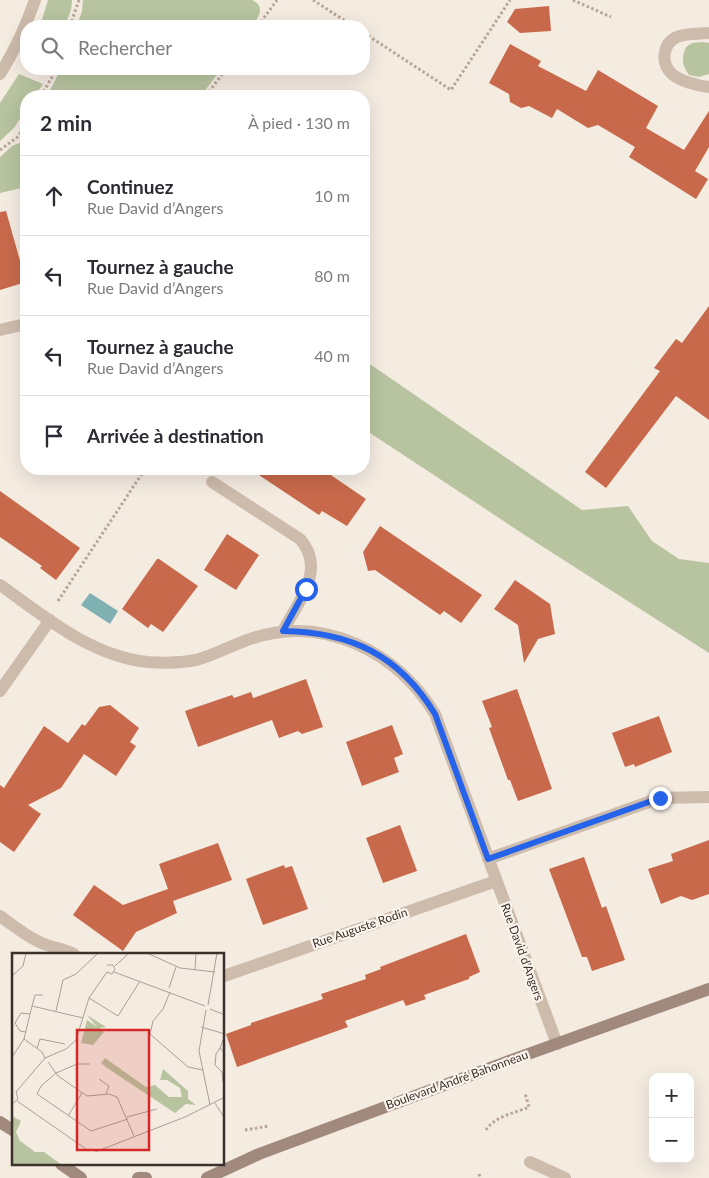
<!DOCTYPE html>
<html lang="fr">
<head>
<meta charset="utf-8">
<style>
	:root { --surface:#fff; --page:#f2f2f3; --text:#2b2b33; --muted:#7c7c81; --line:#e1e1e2 }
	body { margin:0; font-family:Lato,sans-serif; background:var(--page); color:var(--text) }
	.controls { position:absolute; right:15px; bottom:15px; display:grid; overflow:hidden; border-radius:10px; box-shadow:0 5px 20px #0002 }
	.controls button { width:45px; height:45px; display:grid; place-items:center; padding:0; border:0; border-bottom:1px solid var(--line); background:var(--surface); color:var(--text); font:25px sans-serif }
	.stop { position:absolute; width:15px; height:15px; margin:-11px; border:4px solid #2563eb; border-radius:50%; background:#fff }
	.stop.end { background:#2563eb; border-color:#fff; box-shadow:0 1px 5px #0008 }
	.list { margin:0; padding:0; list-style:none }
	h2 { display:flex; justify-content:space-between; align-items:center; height:65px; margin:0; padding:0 20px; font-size:21px }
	h2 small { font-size:16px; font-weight:400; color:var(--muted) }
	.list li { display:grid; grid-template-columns:32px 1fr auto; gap:15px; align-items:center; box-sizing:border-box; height:80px; padding:0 20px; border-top:1px solid var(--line) }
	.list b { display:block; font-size:19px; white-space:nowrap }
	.list p { margin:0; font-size:16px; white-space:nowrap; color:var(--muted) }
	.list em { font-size:16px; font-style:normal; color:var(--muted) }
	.icon { flex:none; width:28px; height:28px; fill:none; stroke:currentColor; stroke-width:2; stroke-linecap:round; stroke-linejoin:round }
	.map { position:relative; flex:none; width:709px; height:1178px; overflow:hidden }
	.search { position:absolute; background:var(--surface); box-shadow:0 5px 20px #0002; left:20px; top:20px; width:350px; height:55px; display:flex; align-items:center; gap:12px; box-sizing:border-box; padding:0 18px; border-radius:20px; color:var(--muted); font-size:19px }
	.panel { position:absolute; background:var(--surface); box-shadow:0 5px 20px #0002; left:20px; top:90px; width:350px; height:385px; border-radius:20px }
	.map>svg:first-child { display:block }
	.green { fill:#b8c4a0 }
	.water { fill:#7fb0b2 }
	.building { fill:#c8694b }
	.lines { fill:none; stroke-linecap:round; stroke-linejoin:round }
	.path { stroke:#b9a596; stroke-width:3; stroke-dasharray:2.5 2.5; stroke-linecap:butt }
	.lane { stroke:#cdbbac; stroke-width:12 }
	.street { stroke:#cdbbac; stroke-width:12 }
	.secondary { stroke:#a18a7d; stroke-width:12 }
	.route { stroke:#2563eb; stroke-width:6 }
	.labels { text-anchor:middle; stroke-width:4.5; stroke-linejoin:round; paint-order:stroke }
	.street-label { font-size:12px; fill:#3b302b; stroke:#fbf5ee }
	.inset-road { fill:none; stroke:#aaa098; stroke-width:1 }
	.view { fill:#d62828; fill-opacity:0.15; stroke:#d62828; stroke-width:2.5 }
	.inset-edge { fill:none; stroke:#3b302b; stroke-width:2.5 }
</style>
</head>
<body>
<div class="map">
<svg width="709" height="1178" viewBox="0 0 709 1178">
	<rect width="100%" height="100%" fill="#f4ebe1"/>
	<!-- green -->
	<path class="green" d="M48,0H72L71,10L65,26H40Z
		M83,0H252C266,7 259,17 252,26H77L82,11Z
		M702,42L709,43V74L699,77L689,75C682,65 681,59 686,47L692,43Z
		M61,69H221L201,96H47Z
		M19,74L43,84L35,96H26V109L14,128L0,141V103Z
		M26,140V187L0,193V157L12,146Z
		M364,360L582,510L628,506L652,541L679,559L709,563V653L537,543L364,429Z"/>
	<!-- water -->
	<path class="water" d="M90,593L118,611L110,624L81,605Z"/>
	<!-- building -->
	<path class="building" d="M549,6L551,31L520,33L507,22L515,9Z
		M510,44L541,61L538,66L586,91L598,70L658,106L646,128L684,150L709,111V147L695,171L708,179L696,199L629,157L635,147L598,125L588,128L557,109L552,118L529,106L521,108L510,102L509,94L489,83Z
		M6,211L26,282L0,290V212Z
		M709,306V420L676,396L606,488L585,472L660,371L654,368L676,339L682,343Z
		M250,469H322L366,499L347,526L322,511L319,515Z
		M0,491L80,548L56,580L40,568L42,566L0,537Z
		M380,526L482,595L461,623L444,611L440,615L375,570L368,571L363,552Z
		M227,534L259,555L236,590L204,570Z
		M157,559H159L198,586L163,632L151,624L148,628L122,609Z
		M515,580L550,604L555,634L538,639L524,663L518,625L494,609Z
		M306,679L323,727L302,734L298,731L279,738L272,720L198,747L185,711L232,695L234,698L251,692L253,698Z
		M517,689L552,789L518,801L510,780H508L489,728L492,727L482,701Z
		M110,705L139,728L130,742L136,746L116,776L84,754L61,788L28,805L41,814L14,852L0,842V785L4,788L44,726L68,743L82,724L85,726L99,707Z
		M659,716L672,752L635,767L634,764L625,767L612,733Z
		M392,725L403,754L394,758L399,772L362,786L346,742Z
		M400,825L417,871L383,883L366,838Z
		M709,840V894L692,900L681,896L661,904L648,869L673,861L671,854Z
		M218,843L232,880L173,901L177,913L136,932L123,951L73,915L94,885L123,905L168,889L159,864Z
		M584,857L602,908L606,906L625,960L592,971L587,957H582L549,869Z
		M284,865L285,868L292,866L308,909L263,925L246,879Z
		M466,934L480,972L469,977V979L424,995L426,999L406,1006L403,1000L345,1021L348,1027L237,1067L226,1034L251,1025V1023L323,999L321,994L366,979L365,975L381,969L380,967Z"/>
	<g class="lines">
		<!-- path -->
		<path class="path" d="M313,0L353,26
			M573,0L611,17
			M70,26L79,0
			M258,26L277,0
			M364,33L451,90L510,0
			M41,96L52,77L55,69
			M206,96L226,69
			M0,150L19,136L26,122
			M58,601L145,469
			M245,1130L269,1126
			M486,1130C495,1116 515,1113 529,1107L525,1093
			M479,1174L480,1178"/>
		<!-- lane -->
		<path class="lane" d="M709,33C699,34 687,33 677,37C663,43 660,63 672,74C680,81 698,86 709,87
			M530,1162L565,1178"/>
		<!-- street -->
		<path class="street" d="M0,74C15,50 26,26 35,0
			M0,330L26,324
			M212,482L300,539C327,569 298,602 283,631
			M0,585C44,616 90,656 147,662C162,663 181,663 196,660C215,655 234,644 253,638C325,615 397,652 435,714L557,1044
			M0,691L50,620
			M488,859L660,798L709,797
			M0,916C14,926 28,938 44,944C54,948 64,949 74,954
			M224,976L496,881"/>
		<!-- secondary -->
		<path class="secondary" d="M0,1122L14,1131
			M61,1164L81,1178
			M138,1178H146
			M207,1178L259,1154L517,1058L709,989"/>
	</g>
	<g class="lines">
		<!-- route -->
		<path class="route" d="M306,589L283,631C351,632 399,655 435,714L488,859L660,798"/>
	</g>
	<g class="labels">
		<!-- street labels -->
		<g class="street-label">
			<text transform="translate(360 928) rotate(-19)" y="4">Rue Auguste Rodin</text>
			<text transform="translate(522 952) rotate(70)" y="4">Rue David d’Angers</text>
			<text transform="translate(457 1080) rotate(-20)" y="4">Boulevard André Bahonneau</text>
		</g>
	</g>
	<!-- overview -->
	<g transform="translate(12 953)">
		<rect width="212" height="212" fill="#f4ebe1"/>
		<path d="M75,62L94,74L88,75L92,79L81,92L69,90L75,67L85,74ZM93,105L134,134L143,132L157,144H170L168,135L155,127H148L151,116L176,138V146L184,152L174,151L163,160L95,115L89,110ZM0,163L9,168L4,179L8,188L23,199H32L50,212H0Z" fill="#b8c4a0"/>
		<path class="inset-road" d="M135,0L168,15L203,19M103,13L117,0M183,17L184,0M95,19L100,21L103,16L101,12H95M102,19L193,53M0,23L11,13L14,0M157,35L164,14M158,39L151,56L141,68L138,81L176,114L191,117M77,45L106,63L128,28M196,52L205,0M20,53L23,42H31M198,56L213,62M194,57L187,98L198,152M44,58L51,27L64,21L86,0M189,74L213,81M14,79L8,78L3,70L9,60L18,61M213,82L208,95L213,101M25,95L28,86L53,91M208,95L204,101L203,112L210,119L211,129M0,104L12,86M33,105L30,99L12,86L20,53L71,65M36,109L46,123L75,143L97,141L105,144L122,183M78,111H65L44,120L29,133L25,141L79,178L116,166M87,126L97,133L94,141M4,139L33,105L54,96L64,87L77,45L95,19M5,148L77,198M203,150L213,166M0,151L6,146L4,139M56,163L70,140M115,164L145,156M83,199L173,164L213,144"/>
		<path class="view" d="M65,77H137V197H65Z"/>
		<rect width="212" height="212" class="inset-edge"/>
	</g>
</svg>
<div class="controls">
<button>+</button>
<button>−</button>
</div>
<div class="stop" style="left:306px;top:589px"></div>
<div class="stop end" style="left:660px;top:798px"></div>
<div class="search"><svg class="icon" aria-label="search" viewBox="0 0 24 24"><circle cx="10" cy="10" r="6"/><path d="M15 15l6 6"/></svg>Rechercher</div>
<section class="panel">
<h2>2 min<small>À pied · 130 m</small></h2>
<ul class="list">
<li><svg class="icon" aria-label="ahead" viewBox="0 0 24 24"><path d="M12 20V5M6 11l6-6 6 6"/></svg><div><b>Continuez</b><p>Rue David d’Angers</p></div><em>10 m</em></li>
<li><svg class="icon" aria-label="left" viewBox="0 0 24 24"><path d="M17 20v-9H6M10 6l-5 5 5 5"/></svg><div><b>Tournez à gauche</b><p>Rue David d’Angers</p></div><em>80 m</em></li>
<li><svg class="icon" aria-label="left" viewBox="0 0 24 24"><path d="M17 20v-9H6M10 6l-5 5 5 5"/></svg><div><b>Tournez à gauche</b><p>Rue David d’Angers</p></div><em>40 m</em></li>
<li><svg class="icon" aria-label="arrive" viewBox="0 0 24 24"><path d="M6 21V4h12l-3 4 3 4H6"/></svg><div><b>Arrivée à destination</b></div></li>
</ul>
</section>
</div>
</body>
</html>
